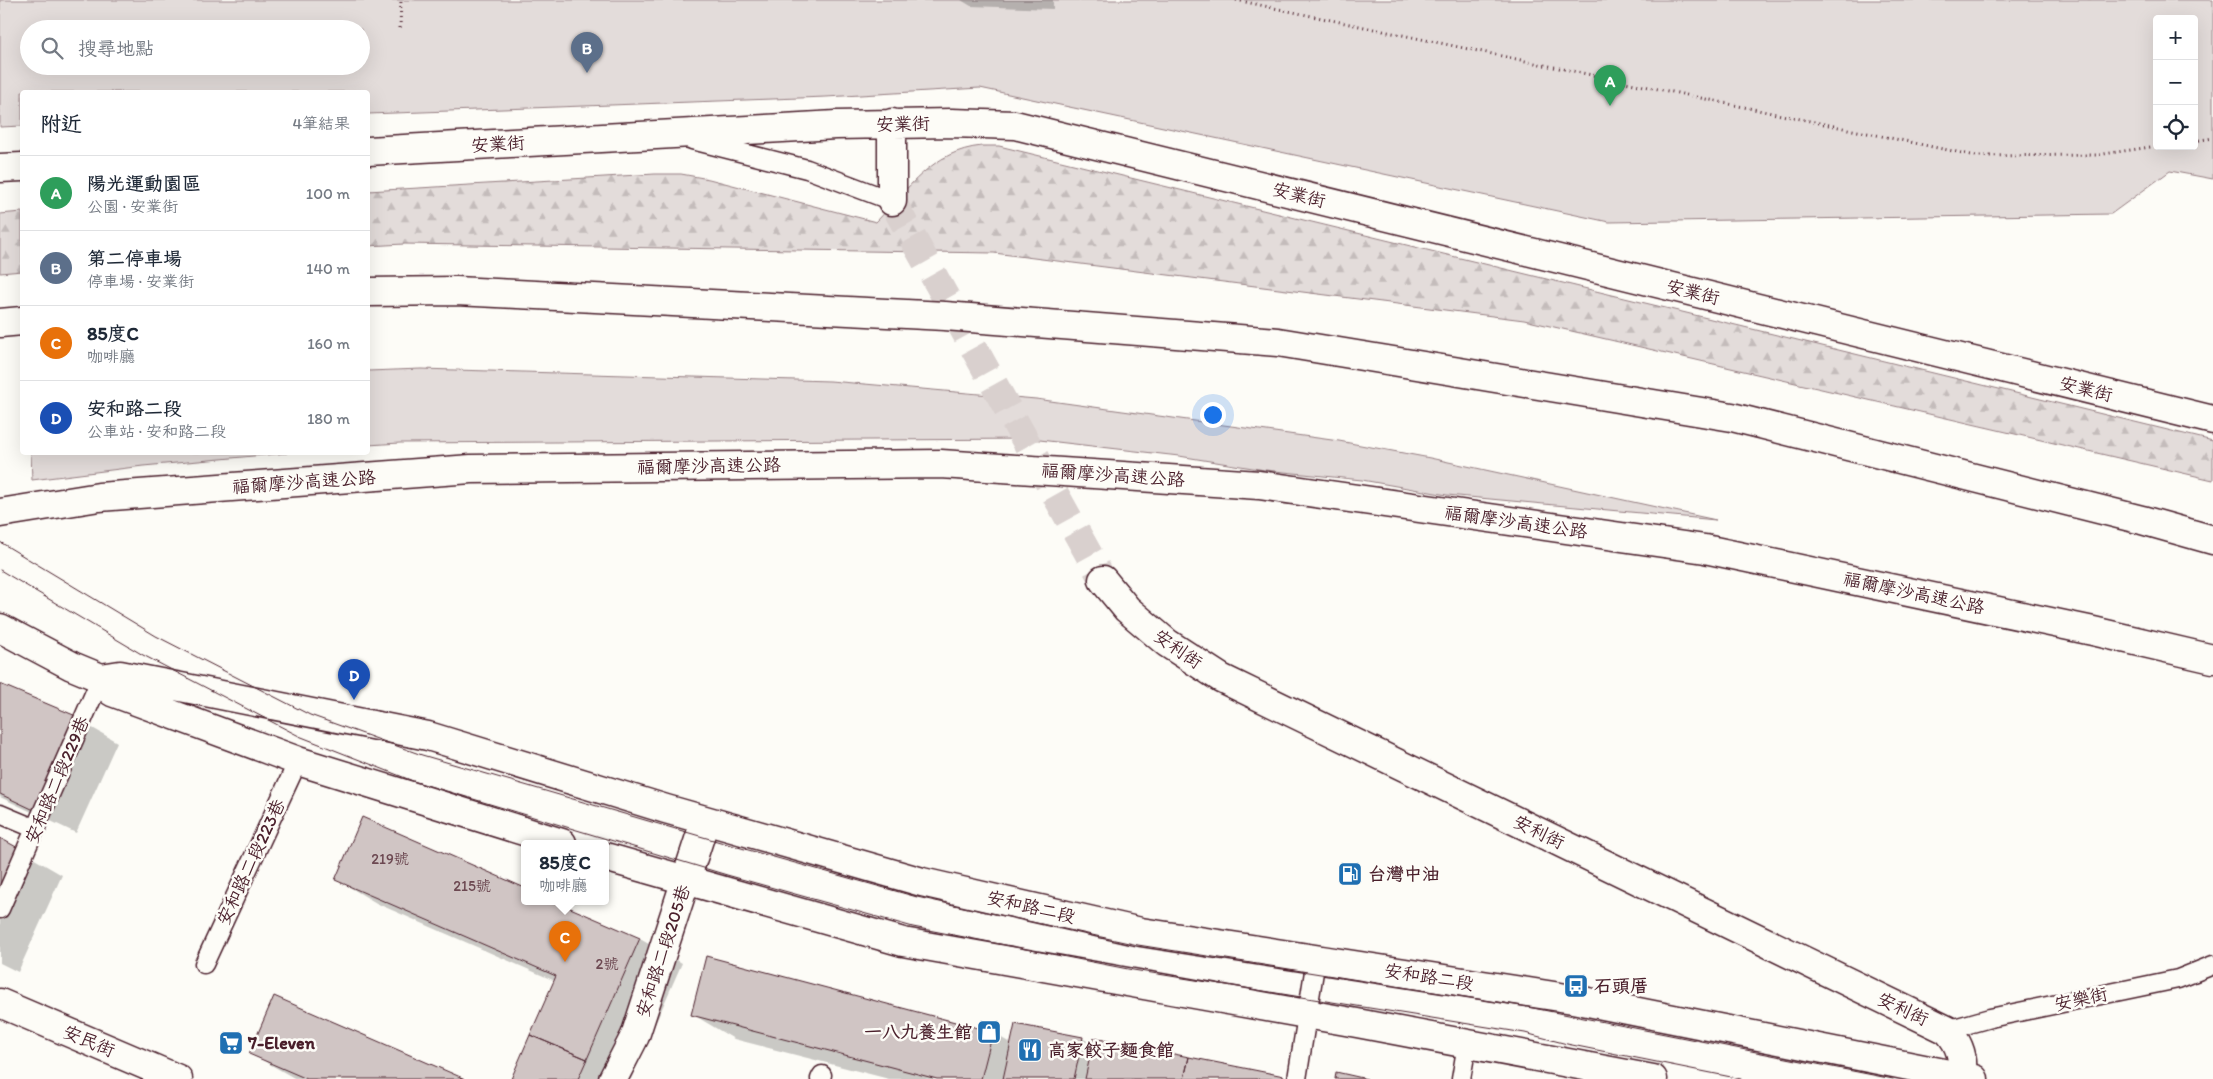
<!DOCTYPE html>
<html lang="zh-TW">
<head>
<meta charset="utf-8">
<style>
	:root { --surface:#fff; --page:#f6f6f7; --text:#1f2937; --muted:#747a83; --line:#e0e1e3; --accent:#ea580c }
	body { margin:0; font-family:Itim,"LXGW WenKai TC",sans-serif; background:var(--page); color:var(--text) }
	.controls { position:absolute; right:15px; top:15px; display:grid; overflow:hidden; border-radius:5px; box-shadow:0 5px 20px #0002 }
	.controls button { width:45px; height:45px; display:grid; place-items:center; padding:0; border:0; border-bottom:1px solid var(--line); background:var(--surface); color:var(--text); font:25px sans-serif }
	.you { position:absolute; left:1212px; top:414px; width:18px; height:18px; margin:-12px; border:4px solid #fff; border-radius:50%; background:#1a73e8; box-shadow:0 0 0 8px #1a73e833 }
	.badge { display:grid; place-items:center; width:32px; height:32px; border-radius:50%; background:var(--accent); color:#fff; font-size:16px; font-weight:700 }
	.pin { position:absolute; translate:-50% -41px; filter:drop-shadow(0 1px 2px #0008) }
	.pin::after { content:''; position:absolute; top:26px; width:18px; height:15px; background:inherit; clip-path:polygon(0 0,100% 0,50% 100%) }
	.popup { position:absolute; left:521px; top:840px; width:88px; height:65px; box-sizing:border-box; display:grid; place-content:center; border-radius:5px; background:var(--surface); filter:drop-shadow(0 1px 4px #0005); font-size:16px; white-space:nowrap; color:var(--muted) }
	.popup b { font-size:19px; color:var(--text) }
	.popup::after { content:''; position:absolute; left:50%; top:100%; margin-left:-10px; border:10px solid transparent; border-top-color:var(--surface) }
	.list { margin:0; padding:0; list-style:none }
	h2 { display:flex; justify-content:space-between; align-items:center; height:65px; margin:0; padding:0 20px; font-size:21px }
	h2 small { font-size:16px; font-weight:400; color:var(--muted) }
	.list li { display:grid; grid-template-columns:32px 1fr auto; gap:15px; align-items:center; box-sizing:border-box; height:75px; padding:0 20px; border-top:1px solid var(--line) }
	.list b { display:block; font-size:19px; white-space:nowrap }
	.list p { margin:0; font-size:16px; white-space:nowrap; color:var(--muted) }
	.list em { font-size:16px; font-style:normal; color:var(--muted) }
	.icon { flex:none; width:28px; height:28px; fill:none; stroke:currentColor; stroke-width:2; stroke-linecap:round; stroke-linejoin:round }
	.map { position:relative; flex:none; width:2213px; height:1079px; overflow:hidden }
	.search { position:absolute; background:var(--surface); box-shadow:0 5px 20px #0002; left:20px; top:20px; width:350px; height:55px; display:flex; align-items:center; gap:12px; box-sizing:border-box; padding:0 18px; border-radius:28px; color:var(--muted); font-size:19px }
	.panel { position:absolute; background:var(--surface); box-shadow:0 5px 20px #0002; left:20px; top:90px; width:350px; height:365px; border-radius:5px }
	.map>svg:first-child { display:block }
	.green { fill:#e3dcda; stroke:#967e82; fill-rule:evenodd }
	.forest { fill:url(#forest-firs); stroke:#967e82 }
	.shadow { fill:#0003 }
	.building { fill:#d0c5c4; stroke:#4a1f2b }
	.lines { fill:none; stroke-linecap:round; stroke-linejoin:round }
	.minor-tunnel { stroke:#d9d0ce; stroke-width:28; stroke-dasharray:28 14; stroke-linecap:butt }
	.service-casing { stroke:#4a1f2b; stroke-width:21 }
	.minor-casing { stroke:#4a1f2b; stroke-width:31 }
	.secondary-casing { stroke:#4a1f2b; stroke-width:31 }
	.motorway-casing { stroke:#4a1f2b; stroke-width:31 }
	.path { stroke:#4a1f2b; stroke-width:3; stroke-dasharray:1 4; stroke-linecap:butt }
	.service { stroke:#fdfcf7; stroke-width:18 }
	.minor { stroke:#fdfcf7; stroke-width:28 }
	.secondary { stroke:#fdfcf7; stroke-width:28 }
	.motorway { stroke:#fdfcf7; stroke-width:28 }
	.tram { stroke:#4a1f2b; stroke-width:1 }
	.labels { text-anchor:middle; stroke-width:5; stroke-linejoin:round; paint-order:stroke }
	.number-label { font-size:15px; fill:#6c4851 }
	.street-label { font-size:18px; fill:#4a1f2b; stroke:#fdfcf7 }
	.poi-label { font-size:18px; font-weight:bold; fill:#4a1f2b; stroke:#fdfcf7; text-anchor:start }
</style>
</head>
<body>
<div class="map">
<svg width="2213" height="1079" viewBox="0 0 2213 1079">
	<defs>
		<pattern id="forest-firs" width="22" height="20" patternUnits="userSpaceOnUse" patternTransform="scale(1.25)"><rect width="22" height="20" fill="#e3dcda"/><path d="M5 1l3.5 6h-7zM16 11l3.5 6h-7z" fill="#c4bcbb"/></pattern>
	</defs>
	<rect width="100%" height="100%" fill="#fdfcf7"/>
	<filter id="ink" filterUnits="userSpaceOnUse"><feTurbulence type="fractalNoise" baseFrequency=".02" numOctaves="2"/><feDisplacementMap in="SourceGraphic" scale="10" xChannelSelector="R" yChannelSelector="G"/><feConvolveMatrix kernelMatrix="1 2 1 2 8 2 1 2 1" color-interpolation-filters="sRGB"/></filter>
	<g filter="url(#ink)">
		<!-- green -->
		<path class="green" d="M0,0H2213V179L2170,171L2111,214L1609,222L980,88L826,97L368,114V92H22V126L0,127ZM2157,19H2194V146H2157ZM29,29H361V66H29Z
			M421,369L830,381L1036,399L1339,441L1430,458L1716,520L1447,495L1362,480L1265,470L1179,456L1031,439L400,443L368,445V371Z
			M31,453V452L287,453L143,466L32,480Z"/>
		<!-- forest -->
		<path class="forest" d="M982,146H999L2213,441V480L1524,320L994,253L404,244L368,246V191L655,174H681L709,179L876,222C909,188 932,151 982,146Z
			M22,212V271L0,273V214Z"/>
		<!-- shadow -->
		<path class="shadow" d="M961,0H1053V9L971,6Z
			M0,686L75,718L117,742L76,833L0,797Z
			M0,839L62,875L18,972L0,963Z
			M336,879L525,889V901H551L640,939L682,963L631,1079H512L555,981L378,904Z
			M707,958L993,1033L1012,1044L1082,1038L1094,1045L1286,1079H889L734,1039L692,1014Z
			M250,1053L462,1079H296Z"/>
		<!-- building -->
		<path class="building" d="M0,684L76,716L34,810L0,794Z
			M362,817L525,888V901H554L640,938L587,1059L530,1035L556,976L335,880Z
			M0,838L20,849L0,894Z
			M706,956L993,1032L981,1079H937L691,1015Z
			M274,996L465,1079H307L249,1054Z
			M1015,1024L1083,1037L1074,1079H1003Z
			M530,1035L587,1059L578,1079H511Z
			M1094,1038L1189,1057L1184,1079H1085Z
			M1189,1057L1284,1076V1079H1184Z
			M1336,1072L1367,1079H1335Z"/>
		<g class="lines">
			<!-- minor-tunnel -->
			<path class="minor-tunnel" d="M892,201L1103,580"/>
			<defs>
				<path id="service" d="M692,140L807,169L892,201
					M0,814L36,829
					M0,909L101,678
					M204,964L298,761
					M1947,1030L1990,1018L2178,979L2213,965
					M820,1079L822,1075
					M1297,1079L1316,959
					M1461,1079L1467,1044"/>
				<path id="minor" d="M892,123V201
					M368,151L836,125L951,123L1015,125L2213,420
					M0,168L22,167
					M1103,580L1127,609L1167,643L1221,678L1947,1030C1960,1044 1965,1059 1961,1079
					M0,1003L178,1079
					M613,1079L635,1036L705,821"/>
				<path id="secondary" d="M0,628L72,666L101,678L112,692L298,761L562,843
					M101,678L120,675L428,736L666,809L922,882L1141,932L1573,999L1974,1079
					M605,857L903,942L1357,1023L1653,1079"/>
				<path id="motorway" d="M368,292L456,291L945,316L1278,342L1732,417L2142,520L2213,540
					M0,323L22,321
					M0,513L99,497L471,469L941,464L1259,485L1705,549L2093,631L2213,659"/>
			</defs>
			<!-- service casing -->
			<use href="#service" class="service-casing"/>
			<!-- minor casing -->
			<use href="#minor" class="minor-casing"/>
			<!-- secondary casing -->
			<use href="#secondary" class="secondary-casing"/>
			<!-- motorway casing -->
			<use href="#motorway" class="motorway-casing"/>
			<!-- path -->
			<path class="path" d="M1236,0L1976,156L2097,155L2157,146
				M400,28L401,0
				M2194,141L2213,138"/>
			<!-- service -->
			<use href="#service" class="service"/>
			<!-- minor -->
			<use href="#minor" class="minor"/>
			<!-- secondary -->
			<use href="#secondary" class="secondary"/>
			<!-- motorway -->
			<use href="#motorway" class="motorway"/>
			<!-- tram -->
			<path class="tram" d="M0,542L156,636L310,715L422,755L734,846L917,897L1138,945L1528,1007L1893,1079
				M0,570L143,655L299,736L413,781L727,875L913,927L1133,970L1525,1033L1567,1044L1741,1079"/>
		</g>
	</g>
	<!-- icons -->
	<defs>
		<symbol id="fuel-square" viewBox="-11 -11 22 22"><rect x="-9" y="-9" width="18" height="18" rx="4" fill="#1f6fb2" stroke="#fdfcf7"/><path d="M-5.5-6h7V0h2V4h1.3V-2.5L3-4.5l.8-.8L6-3V5H2.5V1h-1V6h-7ZM-4.2-4.7v3.2H.2V-4.7Z" fill="#fff"/></symbol>
		<symbol id="bus-square" viewBox="-11 -11 22 22"><rect x="-9" y="-9" width="18" height="18" rx="4" fill="#1f6fb2" stroke="#fdfcf7"/><path d="M-5-6H5V4H4V6H2V4H-2V6H-4V4H-5ZM-3.5-4V0h7V-4ZM-3.5 1.2v1.5H-2V1.2ZM2 1.2v1.5H3.5V1.2Z" fill="#fff"/></symbol>
		<symbol id="shop-square" viewBox="-11 -11 22 22"><rect x="-9" y="-9" width="18" height="18" rx="4" fill="#1f6fb2" stroke="#fdfcf7"/><path d="M-5-2.5h2.3a2.7 3.5 0 0 1 5.4 0H5L5.5 6h-11ZM-1.5-2.5h3a1.5 2.3 0 0 0-3 0Z" fill="#fff"/></symbol>
		<symbol id="supermarket-square" viewBox="-11 -11 22 22"><rect x="-9" y="-9" width="18" height="18" rx="4" fill="#1f6fb2" stroke="#fdfcf7"/><path d="M-6-5.5h2.5l.6 2H6L4.5 2H-2.5L-4.4-4H-6ZM-1.5 3.2a1.3 1.3 0 1 0 .1 0ZM3 3.2a1.3 1.3 0 1 0 .1 0Z" fill="#fff"/></symbol>
		<symbol id="restaurant-square" viewBox="-11 -11 22 22"><rect x="-9" y="-9" width="18" height="18" rx="4" fill="#1f6fb2" stroke="#fdfcf7"/><path d="M-5-6h1v4h1v-4h1v4h1v-4h1v5L-1.5 .5V6h-2V.5L-5-1ZM5-6V6H3V1.5H1.5Q1.5-4 5-6Z" fill="#fff"/></symbol>
	</defs>
	<g fill-rule="evenodd">
		<use href="#fuel-square" x="1336" y="860" width="28" height="28"/>
		<use href="#bus-square" x="1562" y="972" width="28" height="28"/>
		<use href="#shop-square" x="975" y="1018" width="28" height="28"/>
		<use href="#supermarket-square" x="217" y="1029" width="28" height="28"/>
		<use href="#restaurant-square" x="1016" y="1036" width="28" height="28"/>
	</g>
	<g class="labels">
		<!-- number labels -->
		<g class="number-label">
			<text x="390" y="864">219號</text>
			<text x="472" y="891">215號</text>
			<text x="607" y="969">2號</text>
		</g>
		<!-- street labels -->
		<g class="street-label">
			<text transform="translate(903 124) rotate(-1)" y="6">安業街</text>
			<text transform="translate(498 144) rotate(-3)" y="6">安業街</text>
			<text transform="translate(1299 195) rotate(14)" y="6">安業街</text>
			<text transform="translate(1693 292) rotate(14)" y="6">安業街</text>
			<text transform="translate(2086 389) rotate(14)" y="6">安業街</text>
			<text transform="translate(709 466) rotate(-1)" y="6">福爾摩沙高速公路</text>
			<text transform="translate(1113 475) rotate(4)" y="6">福爾摩沙高速公路</text>
			<text transform="translate(304 482) rotate(-4)" y="6">福爾摩沙高速公路</text>
			<text transform="translate(1516 522) rotate(8)" y="6">福爾摩沙高速公路</text>
			<text transform="translate(1914 593) rotate(12)" y="6">福爾摩沙高速公路</text>
			<text transform="translate(1178 649) rotate(35)" y="6">安利街</text>
			<text transform="translate(57 780) rotate(-67)" y="6">安和路二段229巷</text>
			<text transform="translate(1539 832) rotate(26)" y="6">安利街</text>
			<text transform="translate(251 862) rotate(-65)" y="6">安和路二段223巷</text>
			<text transform="translate(1031 907) rotate(13)" y="6">安和路二段</text>
			<text transform="translate(663 951) rotate(-72)" y="6">安和路二段205巷</text>
			<text transform="translate(1429 977) rotate(9)" y="6">安和路二段</text>
			<text transform="translate(2081 999) rotate(-12)" y="6">安樂街</text>
			<text transform="translate(1903 1009) rotate(25)" y="6">安利街</text>
			<text transform="translate(89 1041) rotate(23)" y="6">安民街</text>
		</g>
		<!-- poi labels -->
		<g class="poi-label">
			<text x="1368" y="880">台灣中油</text>
			<text x="1594" y="992">石頭厝</text>
			<text x="972" y="1038" text-anchor="end">一八九養生館</text>
			<text x="248" y="1049">7-Eleven</text>
			<text x="1048" y="1056">高家餃子麵食館</text>
		</g>
	</g>
</svg>
<div class="controls">
<button>+</button>
<button>−</button>
<button><svg class="icon" aria-label="locate" viewBox="0 0 24 24"><circle cx="12" cy="12" r="6"/><path d="M12 2v4M12 18v4M2 12h4M18 12h4"/></svg></button>
</div>
<div class="you"></div>
<div class="pin badge" style="left:1610px;top:106px;background:#2e9e5b">A</div>
<div class="pin badge" style="left:587px;top:73px;background:#5c6f8a">B</div>
<div class="pin badge" style="left:565px;top:962px;background:#e8710a">C</div>
<div class="popup"><b>85度C</b>咖啡廳</div>
<div class="pin badge" style="left:354px;top:700px;background:#1a4fb4">D</div>
<div class="search"><svg class="icon" aria-label="search" viewBox="0 0 24 24"><circle cx="10" cy="10" r="6"/><path d="M15 15l6 6"/></svg>搜尋地點</div>
<section class="panel">
<h2>附近<small>4筆結果</small></h2>
<ul class="list">
<li><span class="badge" style="background:#2e9e5b">A</span><div><b>陽光運動園區</b><p>公園 · 安業街</p></div><em>100 m</em></li>
<li><span class="badge" style="background:#5c6f8a">B</span><div><b>第二停車場</b><p>停車場 · 安業街</p></div><em>140 m</em></li>
<li><span class="badge" style="background:#e8710a">C</span><div><b>85度C</b><p>咖啡廳</p></div><em>160 m</em></li>
<li><span class="badge" style="background:#1a4fb4">D</span><div><b>安和路二段</b><p>公車站 · 安和路二段</p></div><em>180 m</em></li>
</ul>
</section>
</div>
</body>
</html>
